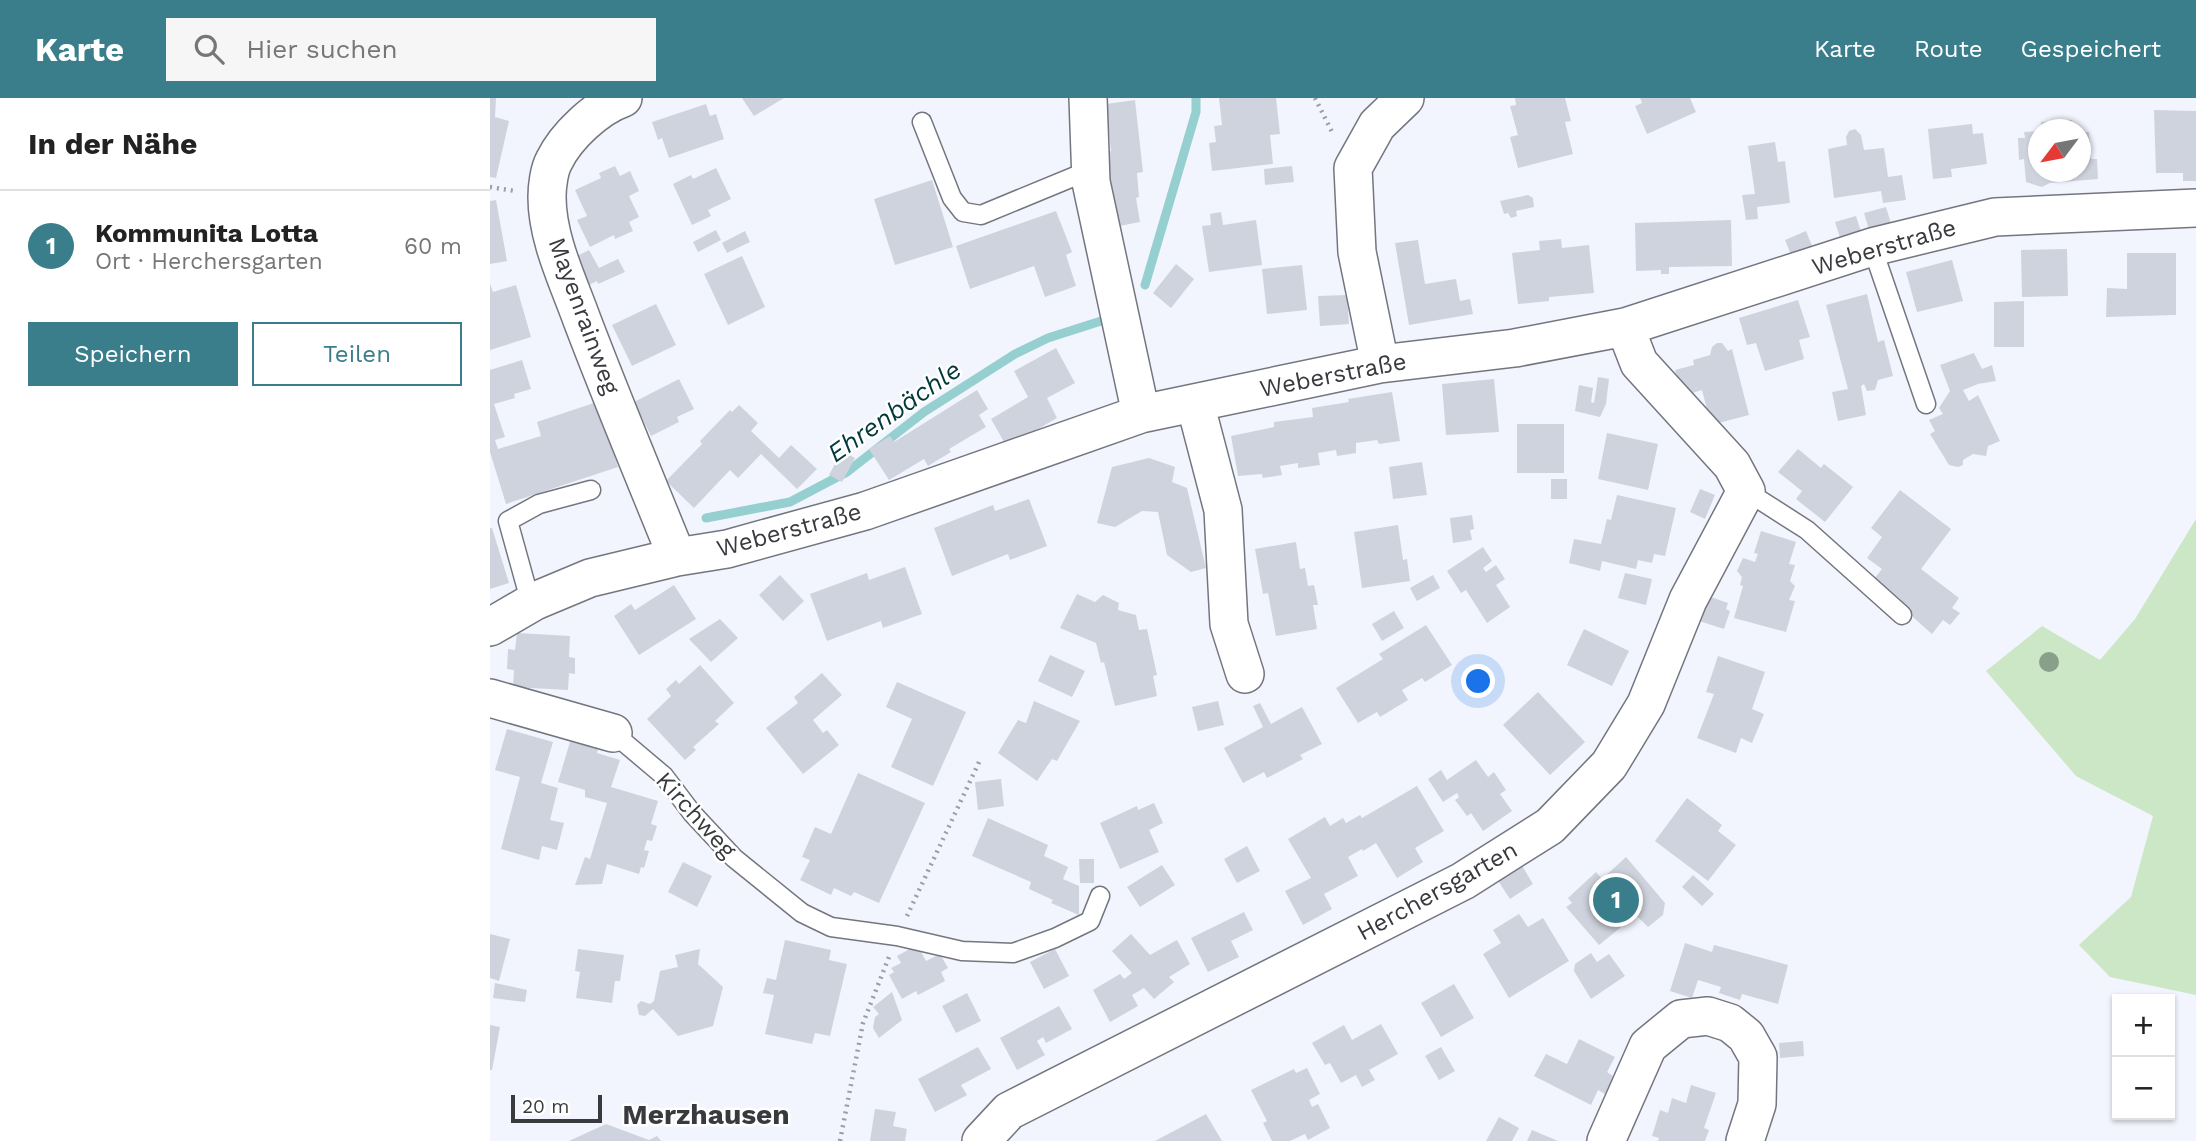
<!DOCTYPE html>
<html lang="de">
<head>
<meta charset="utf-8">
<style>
	:root { --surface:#fff; --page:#f6f6f6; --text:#222; --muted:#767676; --line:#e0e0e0; --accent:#3a7e8c }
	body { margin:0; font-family:"Work Sans",sans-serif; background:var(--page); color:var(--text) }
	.controls { position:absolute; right:21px; bottom:21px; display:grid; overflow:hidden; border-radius:0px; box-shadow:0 2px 5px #0004 }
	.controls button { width:63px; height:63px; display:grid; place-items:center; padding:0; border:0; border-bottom:2px solid var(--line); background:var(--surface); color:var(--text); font:35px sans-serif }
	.compass { position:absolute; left:1538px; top:21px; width:63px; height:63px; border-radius:50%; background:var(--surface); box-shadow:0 2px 5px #0004; rotate:238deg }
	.scale { position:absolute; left:21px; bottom:18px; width:91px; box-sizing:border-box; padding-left:7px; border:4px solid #383a3e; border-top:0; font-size:19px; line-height:24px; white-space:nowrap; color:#383a3e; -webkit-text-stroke:5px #fff; paint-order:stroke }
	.you { position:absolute; left:989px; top:584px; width:24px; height:24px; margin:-18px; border:5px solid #fff; border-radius:50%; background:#1a73e8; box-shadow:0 0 0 10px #1a73e833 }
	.badge { display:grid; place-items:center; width:46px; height:46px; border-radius:50%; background:var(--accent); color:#fff; font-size:23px; font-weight:700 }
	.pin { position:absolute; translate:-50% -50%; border:4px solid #fff; box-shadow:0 2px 7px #0006 }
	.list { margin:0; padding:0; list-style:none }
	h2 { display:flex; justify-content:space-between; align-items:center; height:91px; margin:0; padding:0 28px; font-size:30px }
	h2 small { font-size:23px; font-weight:400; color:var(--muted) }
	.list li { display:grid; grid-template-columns:46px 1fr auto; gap:21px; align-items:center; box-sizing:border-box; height:112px; padding:0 28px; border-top:2px solid var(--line) }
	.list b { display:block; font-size:26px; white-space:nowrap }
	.list p { margin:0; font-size:23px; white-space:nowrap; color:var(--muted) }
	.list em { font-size:23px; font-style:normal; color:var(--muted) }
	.actions { display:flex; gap:14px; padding:21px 28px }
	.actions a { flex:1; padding:16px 0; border:2px solid var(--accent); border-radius:0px; text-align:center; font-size:24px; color:var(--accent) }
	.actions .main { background:var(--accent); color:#fff }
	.icon { flex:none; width:38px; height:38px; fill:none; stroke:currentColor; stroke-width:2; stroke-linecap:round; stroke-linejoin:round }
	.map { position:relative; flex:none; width:1706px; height:1043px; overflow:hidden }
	header { display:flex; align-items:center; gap:42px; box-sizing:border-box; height:98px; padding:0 35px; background:var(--accent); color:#fff }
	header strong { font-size:33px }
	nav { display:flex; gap:38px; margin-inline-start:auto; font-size:24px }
	.search { width:490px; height:63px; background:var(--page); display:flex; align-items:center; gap:18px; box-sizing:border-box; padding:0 24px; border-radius:0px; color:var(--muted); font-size:26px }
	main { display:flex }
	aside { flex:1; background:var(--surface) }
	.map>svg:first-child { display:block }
	.green { fill:#cbe7c6 }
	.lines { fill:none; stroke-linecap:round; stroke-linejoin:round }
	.stream { stroke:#95cfcf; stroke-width:9 }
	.building { fill:#cfd3dd }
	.service-casing { stroke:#73767f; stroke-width:21 }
	.minor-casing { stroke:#73767f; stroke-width:40 }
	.path { stroke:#9c9ea5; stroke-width:4.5; stroke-dasharray:2 5; stroke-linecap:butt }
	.service { stroke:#fff; stroke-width:18 }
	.minor { stroke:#fff; stroke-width:37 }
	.tree { fill:#88a089 }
	.labels { text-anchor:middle; stroke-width:5; stroke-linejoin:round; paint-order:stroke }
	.street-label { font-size:24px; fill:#383a3e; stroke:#fff }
	.water-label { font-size:26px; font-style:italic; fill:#00393a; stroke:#fff }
	.quarter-label { font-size:28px; font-weight:bold; fill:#383a3e; stroke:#fff }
</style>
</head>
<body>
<header>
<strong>Karte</strong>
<div class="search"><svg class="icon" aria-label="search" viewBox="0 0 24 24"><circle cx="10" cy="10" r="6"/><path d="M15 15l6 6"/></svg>Hier suchen</div>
<nav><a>Karte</a><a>Route</a><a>Gespeichert</a></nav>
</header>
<main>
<aside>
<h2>In der Nähe<small></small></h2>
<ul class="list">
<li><span class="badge">1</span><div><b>Kommunita Lotta</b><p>Ort · Herchersgarten</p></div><em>60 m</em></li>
</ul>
<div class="actions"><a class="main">Speichern</a><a>Teilen</a></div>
</aside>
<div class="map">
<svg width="1706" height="1043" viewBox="0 0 1706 1043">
	<rect width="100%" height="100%" fill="#f2f5fd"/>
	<!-- green -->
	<path class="green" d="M1706,421V897L1620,879L1589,847L1641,799L1663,718L1586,678L1496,573L1552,528L1610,562L1645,521Z"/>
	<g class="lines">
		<!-- stream -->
		<path class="stream" d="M655,187L706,14V0
			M216,420L300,404L357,374L434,314L525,256L558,240L611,223"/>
	</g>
	<!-- building -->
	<path class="building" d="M0,0H6L5,19L19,23L6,80L0,79Z
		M252,0H294L264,18Z
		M729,0H786L790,36L780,37L783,66L722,73L719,45L726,44L724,28L732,27Z
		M1025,0H1075L1081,23L1075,24L1083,56L1028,70L1020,39L1028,37L1020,8L1026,7Z
		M1150,0H1200L1206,14L1157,36L1145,8L1152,5Z
		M645,2L653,74L647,75L649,99L646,100L650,124L624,129L617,54L621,53L616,6Z
		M216,6L220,18L226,16L234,41L179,60L172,40L168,42L162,24Z
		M1664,12L1706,13V83H1693V75H1666Z
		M1582,22L1583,32H1552L1551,24Z
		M1482,26L1483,36L1493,35L1497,66L1461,71L1462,79L1443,81L1438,31Z
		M1365,31L1371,37L1374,52L1394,50L1398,79L1412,77L1416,102L1393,105L1391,93L1344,100L1338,51L1357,47L1356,39L1359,33Z
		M1548,33V74H1590V34H1599L1601,61H1607L1608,81L1560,85L1552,89L1536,84L1534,61L1529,62L1528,40H1535L1534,34Z
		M1285,44L1288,64L1295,63L1300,105L1267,109L1268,121L1256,122L1252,97L1265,96L1258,48Z
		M125,68L130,78L140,73L149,93L139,98L149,119L139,124L143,133L125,141L124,137L100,149L87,122L97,118L85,92L111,80L109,75Z
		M802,68L804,84L775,87L774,71Z
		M226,70L241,101L218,112L221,118L202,127L183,86L201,77L203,81Z
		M442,82L463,149L405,167L384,101Z
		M1038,97L1043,100L1044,109L1026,113L1027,118L1021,120L1018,115L1014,116L1010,103Z
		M6,102L17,163L0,166V103Z
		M1396,109L1402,129L1380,135L1374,115Z
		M566,113L582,154L576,157L586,188L555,199L544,168L480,191L466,148Z
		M731,114L733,127L766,122L772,167L719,174L712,128L721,127L720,116Z
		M1366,118L1373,140L1352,146L1345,124Z
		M1241,122L1242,168L1179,169V176H1171V172L1146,173L1145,125Z
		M226,132L231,142L208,154L203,144Z
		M255,133L260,144L237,155L232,145Z
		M1316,133L1325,155L1304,164L1295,142Z
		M1071,141L1072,150L1099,147L1104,195L1059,199V203L1028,206L1022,155L1050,152L1049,143Z
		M928,142L935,186L966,181L970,203L980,201L983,216L919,227L905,145Z
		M1577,151L1578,198L1532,199L1531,152Z
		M99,152L109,170L128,161L135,174L108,186L107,183L93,190L85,159Z
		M1637,155H1686V217L1616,219L1617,190L1637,191Z
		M252,158L275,209L238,227L214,176Z
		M1462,162L1473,203L1427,214L1416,174Z
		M686,166L704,181L681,210L663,195Z
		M812,167L817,212L777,216L772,171Z
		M0,186L3,194L26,187L41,239L0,252Z
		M1377,196L1388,244L1394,242L1403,278L1388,282L1385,292L1377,293L1374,286L1371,288L1376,317L1348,323L1342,294L1358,291L1336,207Z
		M857,197L859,226L830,228L828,198Z
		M1308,202L1320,239L1309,242L1314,261L1275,273L1266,245L1257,247L1249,220Z
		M1534,203V249H1504V204Z
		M166,206L186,247L142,268L122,227Z
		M1227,245H1232L1238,253L1242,251L1259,317L1221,327L1212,292L1193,298L1185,272L1204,267L1203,262L1220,257L1222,249Z
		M566,250L585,285L557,300L567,320L517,349L501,321L538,299L524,273Z
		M1484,255L1492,271L1502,267L1506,283L1488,286L1473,292L1479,303L1488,297L1510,343L1498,348L1496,358L1483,356L1473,362V367L1468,369L1459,367L1440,336L1445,333L1439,322L1453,316L1449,310L1460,293L1450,267Z
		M32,262L41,291L24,296L25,300L4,306L15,339L5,342L8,351L51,338L47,324L107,304L128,369L16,406L0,354V272Z
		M1108,279L1119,281L1116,306L1110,319L1085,313L1089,287L1103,290L1101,304L1104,305Z
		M189,281L204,311L187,319L189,324L161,338L144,304Z
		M1004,281L1009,334L956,337L952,286Z
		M487,292L498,311L489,317L496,329L459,351L461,354L438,368L434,361L399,382L379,351L400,338L404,344Z
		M902,294L910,343L889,346L887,342L866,345V355L847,358L846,352L828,355L830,367L808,370V365L790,368L792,377L773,380L772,376L748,378L741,338L784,329V324L823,319L822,310L859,304L858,301Z
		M249,307L268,325L261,333L289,360L301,347L327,371L307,391L271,356L248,380L240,372L204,410L176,383L212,346L210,343L240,312L242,314Z
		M1027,326H1074V375H1027Z
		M1117,335L1168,346L1158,392L1108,381Z
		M1308,351L1331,370L1334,366L1363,389L1335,424L1306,401L1312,393L1288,374Z
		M352,353L365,360L352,384L339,377Z
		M659,360L685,369L682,384L697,390L716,470L701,474L677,457L668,414L652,413L625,429L607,425L622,369Z
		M932,364L937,397L903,401L899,369Z
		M1061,381H1077V401H1061Z
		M1210,391L1225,397L1215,421L1200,414Z
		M1410,392L1461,431L1431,471L1469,500L1462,510L1470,515L1460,527L1453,522L1442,536L1407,505L1410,501L1384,481L1392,471L1377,460L1392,439L1381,430Z
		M1127,397L1186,410L1175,458L1164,456L1162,465L1148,462L1146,471L1112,463L1110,473L1079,465L1084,441L1111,446L1117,421L1121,422Z
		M539,401L557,448L520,462L518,456L462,478L444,430L503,407L505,413Z
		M982,417L984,431L980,432L982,442L963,445L960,420Z
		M908,427L913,462L917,461L920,483L872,490L864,434Z
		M0,430H2L19,485L0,491Z
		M1271,433L1306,444L1299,466L1305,467L1300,483L1305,488L1299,502L1305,503L1296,534L1244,520L1253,488L1250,487L1252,479L1247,473L1253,460L1265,464L1268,456L1264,455Z
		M806,444L810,471L815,470L818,488L824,487L828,507H823L827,531L786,538L778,495L773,496L765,451Z
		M993,449L1002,463L993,470L996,474L1006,467L1015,481L1006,487L1020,509L997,525L976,492L971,495L957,473Z
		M415,469L432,516L393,530L391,523L337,543L320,496L377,475L379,482Z
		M1135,475L1162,481L1156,507L1128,500Z
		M290,477L314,503L293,523L269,497Z
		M943,477L950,490L927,503L920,490Z
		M184,487L206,521L149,557L124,518L141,506L145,512Z
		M587,496L605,504L613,497L629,505L628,512L646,517L649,532L657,531L667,577L663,578L667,598L625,608L614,564L611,565L606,545L570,530Z
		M1215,497L1238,505L1236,511L1240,513L1234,531L1206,522Z
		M904,513L914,530L892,543L882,526Z
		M230,521L248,540L221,564L199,541Z
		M936,527L962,567L935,584L932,580L912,592L918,602L890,619L887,614L868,625L846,590L893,561L889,556Z
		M1094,531L1139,553L1122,588L1077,567Z
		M27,535L80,538L79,559L85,560V576L79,575L78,592L23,589L24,572L17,571L18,551L25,552Z
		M560,557L595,573L582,599L548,583Z
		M1228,558L1275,574L1262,611L1274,616L1262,645L1251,640L1246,655L1207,640L1224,596L1216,594Z
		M210,567L244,605L225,623L229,626L203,649L206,652L195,662L157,621L181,598L176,591L186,582L189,586Z
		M332,575L352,597L323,622L333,635L337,632L349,647L313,676L276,630L308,605L304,599Z
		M407,584L476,614L443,688L401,669L422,621L396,609Z
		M1048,594L1095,644L1060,677L1013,627Z
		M544,603L590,623L567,663L562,661L547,683L508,655L528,622L536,625Z
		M728,603L734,627L708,633L702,609Z
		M770,605L781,626L812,609L832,646L810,657L813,661L777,680L774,674L753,685L734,650L773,629L763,608Z
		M17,631L63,644L51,685L68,690L60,722L74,725L67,752L52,748L49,762L11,751L30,679L5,672Z
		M82,637L109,646L107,655L130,662L121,689L168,703L161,726L167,728L162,743L157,742L154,752L159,753L154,770L151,769L149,776L117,766L112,786L85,787L95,759L100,761L117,705L95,699V692L68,684Z
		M986,662L998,679L1004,674L1016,692L1010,696L1022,713L993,733L981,715L977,718L965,702L969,699L967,695L953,704L938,681L951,672L957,682Z
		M368,675L435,705L389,805L364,794L361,798L344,790L341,797L310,782L320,762L312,759L325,729L341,736Z
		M511,681L514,708L488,712L485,684Z
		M927,688L954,733L925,750L933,764L907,780L886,745L873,753L872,751L858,759L868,778L834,796L842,811L813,827L795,793L821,780L798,741L835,719L840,728L853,720L856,725L870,717L872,720Z
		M1197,700L1232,727L1228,733L1246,747L1218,783L1165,743Z
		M664,705L673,725L659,732L669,754L630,771L610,725L647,708L648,712Z
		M498,720L558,747L554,758L578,769L573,781L589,788V817L561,805L563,802L539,791L541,784L482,758Z
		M757,748L770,773L747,785L734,761Z
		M1136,759L1175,805L1173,817L1158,829L1146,817L1109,847L1076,809L1082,805L1078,800L1106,774L1112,781Z
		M589,761H604V785H590Z
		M193,764L222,778L207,809L178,794Z
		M1031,766L1043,786L1020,801L1007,781Z
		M672,767L685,787L650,809L637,789Z
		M1203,777L1224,796L1212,808L1192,789Z
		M754,814L763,832L741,843L749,859L718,874L701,840Z
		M1029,816L1038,829L1053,820L1079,863L1019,900L993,856L1011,845L1003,832Z
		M0,836L20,841L9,883L0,880Z
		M641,836L660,857L687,842L700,866L679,879L684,884L664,901L654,890L642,897L648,908L620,924L603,892L630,876L634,881L642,875L622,853Z
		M295,842L341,852L339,862L357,866L340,938L325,935L322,946L275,936L284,897L273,895L277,880L286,882Z
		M1195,845L1222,854L1224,847L1298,867L1288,906L1252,896L1250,902L1229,895L1231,889L1208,882L1202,900L1180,893Z
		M427,847L436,863L450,856L458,870L451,874L455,883L428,897L426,893L412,901L399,877L404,874L401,870L411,865L407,858Z
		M88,851L134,857L130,883H125L122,905L86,900L90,874L85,873Z
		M210,851L208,866L233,889L223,928L188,938L163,911L155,918L149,917L147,907L151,903L160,906L164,903L170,873L188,869L185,857Z
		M565,851L579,878L554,891L540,864Z
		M1101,855L1107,864L1119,856L1135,878L1101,901L1084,873L1085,866Z
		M5,885L37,892L35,904L3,900Z
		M964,886L984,920L951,939L931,905Z
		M402,894L412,922L389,940L383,930L385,919L389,916L383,909Z
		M477,895L491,923L466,935L452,908Z
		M569,908L582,931L556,945L553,939L547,943L555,957L527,972L510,940Z
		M891,926L908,956L879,972L885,982L872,989L866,977L851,985L840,965L835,967L822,945L854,927L862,942Z
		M0,927L10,929L2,972H0Z
		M1089,941L1125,959L1117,974L1123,978L1119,988L1115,996L1108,992L1101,1007L1044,978L1056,956L1077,966Z
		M1313,943L1314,958L1290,960L1289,945Z
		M488,949L501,971L471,987L477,997L445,1014L428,981Z
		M951,949L965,973L949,982L935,958Z
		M817,970L830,996L819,1002L822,1009L828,1006L840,1030L818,1042L815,1036L800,1043H782L773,1025L777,1023L761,992L804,971L806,975Z
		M1201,987L1226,995L1214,1030L1219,1032L1215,1043H1168L1169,1040L1162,1038L1170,1012L1178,1015L1182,1000L1196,1005Z
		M385,1011L406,1014L403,1028L417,1031L415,1043H380Z
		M716,1016L732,1043H665Z
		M1009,1019L1029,1030L1022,1043H996Z
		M116,1026L159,1042L167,1038L171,1043H79Z
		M1042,1032L1068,1043H1037Z"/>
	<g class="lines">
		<defs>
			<path id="service" d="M432,24L462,100L473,114L491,117L600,72
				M1382,149L1436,306
				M1256,393L1317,432L1412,517
				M41,506L18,423L49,406L101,392
				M123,635L174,678L202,715L244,760L312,815L341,829L407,838L472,853L523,855L565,840L600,823L610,798"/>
			<path id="minor" d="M133,0C107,9 76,38 64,63C59,72 57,89 57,99C57,141 78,183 92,222C122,301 155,380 187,459
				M598,0L601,84L651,316
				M890,266L867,154L863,70L887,27L915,0
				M705,305L733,412L739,526L755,576
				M0,529L45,503L100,480L187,459L237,451L375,413L651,316L890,266L1025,250L1135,229L1382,149L1505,119L1706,110
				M0,600L123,635
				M491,1043L519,1013L973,783L1060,728L1119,667L1156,606L1198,502L1256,393L1242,367L1149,265L1135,229
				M1116,1043L1158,948L1191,921L1218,918L1240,925L1256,938L1268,959L1267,1006L1255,1043"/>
		</defs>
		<!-- service casing -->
		<use href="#service" class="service-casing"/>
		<!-- minor casing -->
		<use href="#minor" class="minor-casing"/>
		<!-- path -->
		<path class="path" d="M825,0L843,36
			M0,89L25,93
			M417,818L490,662
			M350,1043L373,925L399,859"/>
		<!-- service -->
		<use href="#service" class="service"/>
		<!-- minor -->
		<use href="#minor" class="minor"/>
	</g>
	<!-- trees -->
	<circle class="tree" cx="1559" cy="564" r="10"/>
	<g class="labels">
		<!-- street labels -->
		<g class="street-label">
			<text transform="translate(1394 149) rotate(-16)" y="8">Weberstraße</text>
			<text transform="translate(94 218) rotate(70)" y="8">Mayenrainweg</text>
			<text transform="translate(843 277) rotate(-11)" y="8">Weberstraße</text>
			<text transform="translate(299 432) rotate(-15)" y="8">Weberstraße</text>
			<text transform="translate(206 717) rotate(48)" y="8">Kirchweg</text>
			<text transform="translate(947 793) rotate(-29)" y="8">Herchersgarten</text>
		</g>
		<!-- water labels -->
		<g class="water-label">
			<text transform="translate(404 313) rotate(-35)" y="9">Ehrenbächle</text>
		</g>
		<!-- quarter labels -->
		<g class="quarter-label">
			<text x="216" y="1026">Merzhausen</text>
		</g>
	</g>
</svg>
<div class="controls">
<button>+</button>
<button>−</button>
</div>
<svg class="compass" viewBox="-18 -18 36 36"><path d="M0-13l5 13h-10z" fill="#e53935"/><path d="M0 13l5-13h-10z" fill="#767676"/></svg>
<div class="scale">20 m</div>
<div class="you"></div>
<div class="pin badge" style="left:1126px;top:802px">1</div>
</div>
</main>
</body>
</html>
